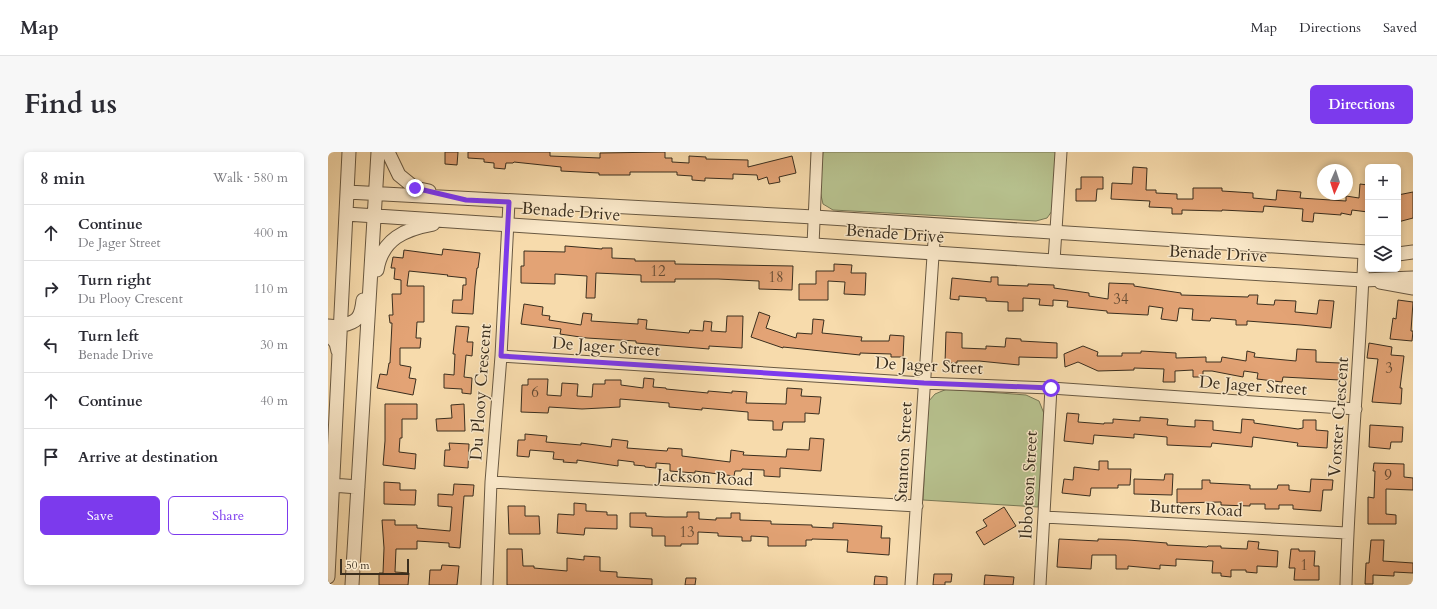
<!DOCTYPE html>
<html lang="en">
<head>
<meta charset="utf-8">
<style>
	:root { --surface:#fff; --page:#f7f7f7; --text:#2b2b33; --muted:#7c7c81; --line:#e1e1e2; --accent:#7c3aed }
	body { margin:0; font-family:Cardo,serif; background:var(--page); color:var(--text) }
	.controls { position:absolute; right:12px; top:12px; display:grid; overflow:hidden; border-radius:6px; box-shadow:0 2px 6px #0003 }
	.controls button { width:36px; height:36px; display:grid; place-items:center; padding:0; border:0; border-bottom:1px solid var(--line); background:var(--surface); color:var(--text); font:20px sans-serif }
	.compass { position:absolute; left:989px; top:12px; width:36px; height:36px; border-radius:50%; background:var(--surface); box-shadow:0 2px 6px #0003; rotate:183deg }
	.scale { position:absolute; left:12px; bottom:10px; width:69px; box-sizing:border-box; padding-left:4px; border:2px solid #3a2e1e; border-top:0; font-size:11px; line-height:14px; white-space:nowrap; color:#3a2e1e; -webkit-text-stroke:3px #fae8c9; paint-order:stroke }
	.stop { position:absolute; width:12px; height:12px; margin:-9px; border:3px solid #7c3aed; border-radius:50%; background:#fff }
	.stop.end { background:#7c3aed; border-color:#fff; box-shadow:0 1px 4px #0008 }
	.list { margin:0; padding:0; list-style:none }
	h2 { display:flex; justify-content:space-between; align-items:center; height:52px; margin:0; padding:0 16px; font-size:17px }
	h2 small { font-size:13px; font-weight:400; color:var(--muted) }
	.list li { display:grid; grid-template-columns:26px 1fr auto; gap:12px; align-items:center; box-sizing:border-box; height:56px; padding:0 16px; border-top:1px solid var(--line) }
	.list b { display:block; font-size:15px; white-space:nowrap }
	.list p { margin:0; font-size:13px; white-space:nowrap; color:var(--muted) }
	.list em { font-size:13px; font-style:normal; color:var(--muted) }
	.actions { display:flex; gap:8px; padding:12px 16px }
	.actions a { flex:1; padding:9px 0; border:1px solid var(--accent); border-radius:6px; text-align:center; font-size:14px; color:var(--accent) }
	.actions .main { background:var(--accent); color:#fff }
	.icon { flex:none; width:22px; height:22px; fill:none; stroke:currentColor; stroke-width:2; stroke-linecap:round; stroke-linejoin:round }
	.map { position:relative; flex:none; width:1085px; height:433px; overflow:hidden; border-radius:6px }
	header { display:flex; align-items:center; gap:24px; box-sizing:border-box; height:56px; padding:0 20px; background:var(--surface); border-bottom:1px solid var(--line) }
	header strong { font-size:19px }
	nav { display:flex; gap:22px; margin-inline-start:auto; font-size:14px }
	.intro { display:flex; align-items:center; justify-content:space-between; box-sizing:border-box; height:96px; padding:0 24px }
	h1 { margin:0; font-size:28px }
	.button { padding:10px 18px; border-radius:6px; background:var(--accent); color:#fff; font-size:14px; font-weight:700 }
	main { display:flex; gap:24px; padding:0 24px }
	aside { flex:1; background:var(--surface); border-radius:6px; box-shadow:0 2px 6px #0003 }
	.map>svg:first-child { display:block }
	.green { fill:#b7c18e; stroke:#787856 }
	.building { fill:#e3a375; stroke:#3a2e1e }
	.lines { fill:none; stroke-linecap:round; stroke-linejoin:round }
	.minor-casing { stroke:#695942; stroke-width:13 }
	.tertiary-casing { stroke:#695942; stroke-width:15 }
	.minor { stroke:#fae8c9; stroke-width:11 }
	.tertiary { stroke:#fae8c9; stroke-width:13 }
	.route { stroke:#7c3aed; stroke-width:5 }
	.labels { text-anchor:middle; stroke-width:3; stroke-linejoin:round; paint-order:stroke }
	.number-label { font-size:15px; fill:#644b34 }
	.street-label { font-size:17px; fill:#3a2e1e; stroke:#fae8c9 }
</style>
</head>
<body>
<header>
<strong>Map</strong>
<nav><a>Map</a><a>Directions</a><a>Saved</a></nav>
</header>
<div class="intro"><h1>Find us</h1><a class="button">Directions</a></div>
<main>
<aside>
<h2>8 min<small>Walk · 580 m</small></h2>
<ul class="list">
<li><svg class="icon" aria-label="ahead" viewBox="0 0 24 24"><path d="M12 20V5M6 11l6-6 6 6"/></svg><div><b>Continue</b><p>De Jager Street</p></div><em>400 m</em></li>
<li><svg class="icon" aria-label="right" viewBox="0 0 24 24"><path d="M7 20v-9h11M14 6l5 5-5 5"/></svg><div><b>Turn right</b><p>Du Plooy Crescent</p></div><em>110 m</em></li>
<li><svg class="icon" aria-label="left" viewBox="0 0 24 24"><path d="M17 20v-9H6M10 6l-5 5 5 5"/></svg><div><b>Turn left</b><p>Benade Drive</p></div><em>30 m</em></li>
<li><svg class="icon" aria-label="ahead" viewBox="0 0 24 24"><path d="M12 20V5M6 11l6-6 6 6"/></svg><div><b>Continue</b></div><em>40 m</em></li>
<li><svg class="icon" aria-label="arrive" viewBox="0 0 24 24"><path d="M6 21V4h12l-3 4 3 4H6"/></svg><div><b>Arrive at destination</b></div></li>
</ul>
<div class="actions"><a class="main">Save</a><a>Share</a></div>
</aside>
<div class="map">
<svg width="1085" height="433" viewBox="0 0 1085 433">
	<rect width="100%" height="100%" fill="#f7dbac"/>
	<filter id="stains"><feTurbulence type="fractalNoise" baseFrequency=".005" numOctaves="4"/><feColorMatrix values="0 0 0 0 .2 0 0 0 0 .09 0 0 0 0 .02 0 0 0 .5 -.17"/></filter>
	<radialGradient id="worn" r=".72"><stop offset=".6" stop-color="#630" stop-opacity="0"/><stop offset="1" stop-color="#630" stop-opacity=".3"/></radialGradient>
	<!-- green -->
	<path class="green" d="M495,0H728L724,59L719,66L708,69L505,58L495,52L492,39Z
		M619,237L698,243L711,249L717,264L710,355L595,348L600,250L607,242Z"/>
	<!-- building -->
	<path class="building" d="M117,0H130L129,13L117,12Z
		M140,0H222V4L272,6V1L337,0V6H344V10L361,11V4L378,5V7L420,8V15L464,4L468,21L451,25L452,30L441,32L439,25L430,28L429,23L405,22V27L377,26V29L364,28V24L349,23V20H302V23H271V21L233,19V15L186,10L185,11H178L177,17L166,16V11L156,10V7L140,6Z
		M805,15L819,16L818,38H828V41L849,42V47H865V36H894V39L925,41V46L948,48L949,38L973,40L972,46L1018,49V44L1031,46L1032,32L1040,33V60L1024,58L1023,63L1013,61V63L986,61L985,70L974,69L975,57L936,54L935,60L894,58V59L854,58V62H844V56L821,55L822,49L783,47L784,31L804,32Z
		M753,25H775V37H769L768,49H748V37H753Z
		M1085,40V66L1070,70V43Z
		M237,94L274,97V96H284V106L307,107V109H347V112L465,114L464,138L431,137V129L390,127H347V130H313V123L268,121L267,146H258L259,124L227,122V132L193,131V114H196V99L237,100Z
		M115,97L152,101L150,116H149L147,134L145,162L124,161L125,148H134L135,133H138V126L119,124L120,123L81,119L79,134H96V170H89L88,186H93L92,196H72V213L83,215L81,226L88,227L85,243L49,236L52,222L59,223L61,211H62L64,171H62L61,163H65L64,142H73V128L66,127L67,116H63L65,105L75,106L76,98L114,103Z
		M506,112L524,113L523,121H538L537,143L516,142L517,130L500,129V148H471V132H488V119H506Z
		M663,125H670V133L700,134V132L726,133V136L761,141V144L780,147L781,131L806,132V134L853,141V143L920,145L921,143H930L929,152L946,153L947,148L968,149L967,160L989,162L991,148L1006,149L1003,176L973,173L919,169V173H908V168L883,166L882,169L864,168L865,157L851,156L849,169L833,167L835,156L821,154L820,163L779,161V159L739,155L740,149L725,148V154L711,153L712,147L695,146V159H680V150L658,149V146L631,144V148L622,147L624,126L663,130Z
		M1070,148L1085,150L1083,179H1085L1084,189L1062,187L1065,166L1068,167Z
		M196,152L215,155L214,163L222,164L221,168L253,173L255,161L264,162L263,169L310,172V167L319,168L318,177L361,181L362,178L375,179L376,169L384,170L383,179L398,180L399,164H415L414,196L381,194V197L308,191V189L259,186L232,182L233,177L193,172Z
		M431,160L442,164L438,176L468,186L469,181L484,182L485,167L496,168L494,181L534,185L533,189H561L562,183L576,184L575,205H563V202L532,201V203L455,195V196L423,185Z
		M128,174L141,175L139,190H145L144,204L138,203L136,225L144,226L143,242L134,241V237L116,236V222L126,223L127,202H125Z
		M618,180L634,181V196L658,197V194L677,195L678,186L693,187V189L729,191V206L691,205V213L651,209H629V211H617Z
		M1041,191L1064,195L1063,203L1076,204L1072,236H1074L1073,252L1044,250L1050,207L1039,206Z
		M755,194L770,200L769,204H794V201H813V199L848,201V206L878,205V210H893L894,205L918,209L919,199L927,201L926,205L968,209L969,197L988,198V210L1012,211V228L955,225L954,230L929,227L930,221L916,219L915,225L884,219H875V225H865V218L847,219V230H835L836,217L806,216V218L770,219L750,210L737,215L736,202Z
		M316,226L326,227L325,235L338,236V237L380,241V239L404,241V239L419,240L418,251L458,252L459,236L474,237L473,244L493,245L491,262L477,261V270H455L454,278H445V269L420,268V260L374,256V258L341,255V251L292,247V255L254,257L221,255L220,261L193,260L194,233H200V227H220L219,243L233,244L234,231L250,232L249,244L264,245L265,232H277V228H293V233L315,236Z
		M57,252H89V267H74V286H72L71,300L88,302L87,317L55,313L57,289Z
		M136,252L137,279H109L108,267L124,266L123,253Z
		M739,261L751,262L750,270L776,272V271H785V267L812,269V265L840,267L839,273L851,274L867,275V268L885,269V278L913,281L914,267L926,268V271L970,277L975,276V268H988V278L1000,279L999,296L969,294L970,291L925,285L924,295L884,291L883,295L839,293V285L806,282V286L766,283L765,292L736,289Z
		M1042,273L1075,275L1074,290H1063L1062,297L1041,295Z
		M197,282L219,284L218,290L253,293V291L283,295L284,287L300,289L299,296L339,299L340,296L354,297V304L402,310L403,298L416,300L415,303L458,305L459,297L481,298L482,286L496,287L493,319L452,316V325L436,324V318L414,317L413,319H407L406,324L367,319V321L342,319V312L328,311V316L317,315V314L306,313V310L290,308V314L249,308V311L235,310L236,308L225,307L226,300L202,298L201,305L189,304L190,288H197Z
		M121,291L141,292L140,316L116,314L117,298H122Z
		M771,309H780V317H803L802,333H790V336H763L762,344L734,341L736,327L745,328L746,315L771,318Z
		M1046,311L1076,312V325L1085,326V338L1058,337V362L1068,363V372H1040V345L1046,346L1047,319H1045Z
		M837,322H845L844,343L806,342V327L836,328Z
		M983,327L1005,328L1004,338H995L993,359L965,357V353H951V357H937V352H922V354L893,353V350L849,351V337H874V328H882V331L922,333V337H949L950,333H961V338L982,340Z
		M56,330L72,331V338H88L87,353L56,352Z
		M126,332L146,333L145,344H136L132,396L121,395V391L89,389V397H68L67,420L81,421L80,433H51V421H55L56,396L54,368H67V373H89V376L122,379L124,355L110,354V342L125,343Z
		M246,351L258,352V359L279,360V363H289V377L257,376L256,383L229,381L230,362L246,363Z
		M180,354H197V364H211L212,382H181Z
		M676,355L688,374L656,393L648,380L659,374L655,368Z
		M359,360H371V367L388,368V366H403V361H412V368L443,369V372L484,373V375L505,376V371L554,374L553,386H562L561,403L519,400L520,388L484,387V388H478V394H440V385L423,384V389H414V385L390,384V381L370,380V392H353V394H337V384H324V376L302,375V361H318V364L337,365H359Z
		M731,387L770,389V387L800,388L839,391V393L879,395L880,394H893V396L919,397L920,389L931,390L930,397L950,399L949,415L929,414V421L918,420V418H903V425L893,424V421H884L885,409L848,407V414L832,413V417L800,414V417H788V403H764L763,417L729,415Z
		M1043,388H1056L1055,409L1085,411V421L1066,420V424L1045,423V432H1037L1038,411H1041Z
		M179,397H194L195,414H206V416L239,419V406L256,408V404L272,405V419L289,420V425L324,427V433H179Z
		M963,397H971V399H987L986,414H991V428H966L967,416H961Z
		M114,413L131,414L129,433H101L102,418H113Z
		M606,422H624L623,430H617V433H605Z
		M657,423L686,425L685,433H656Z
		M547,424L559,425V433H546Z
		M358,426H368L367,433H357Z"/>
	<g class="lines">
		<defs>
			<path id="minor" d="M485,93L489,0
				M726,109L733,0
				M1052,131L1085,137
				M0,173L12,174
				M173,204L595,231L723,236L1028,257
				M163,330L589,354
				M716,365L1019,381
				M159,433L163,330L173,204L181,50
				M583,433L607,74
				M712,433L723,236
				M1018,433C1021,322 1032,211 1036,100"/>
			<path id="tertiary" d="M60,0L71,23L87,36L101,39
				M19,40L486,65L1040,100
				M18,62L726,109L1035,128L1085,126
				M1070,102L1085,100
				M49,118C54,87 77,77 105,72
				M12,174C30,170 33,166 35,148
				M0,181L8,191L10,199
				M4,333L30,335
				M0,425L21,0
				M24,433L50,0"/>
		</defs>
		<!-- minor casing -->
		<use href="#minor" class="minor-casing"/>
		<!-- tertiary casing -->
		<use href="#tertiary" class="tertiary-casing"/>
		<!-- minor -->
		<use href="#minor" class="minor"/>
		<!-- tertiary -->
		<use href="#tertiary" class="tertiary"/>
	</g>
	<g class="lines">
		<!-- route -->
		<path class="route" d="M87,36L138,48L181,50L173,204L596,231L723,236"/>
	</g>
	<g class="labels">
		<!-- number labels -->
		<g class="number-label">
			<text x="330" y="124">12</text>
			<text x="448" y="130">18</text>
			<text x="793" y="152">34</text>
			<text x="1061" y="221">3</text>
			<text x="207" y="245">6</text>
			<text x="1060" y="328">9</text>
			<text x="359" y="385">13</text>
			<text x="976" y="418">1</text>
		</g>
		<!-- street labels -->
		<g class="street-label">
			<text transform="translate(243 59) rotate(4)" y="6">Benade Drive</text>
			<text transform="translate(567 81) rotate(4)" y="6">Benade Drive</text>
			<text transform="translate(890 101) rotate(3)" y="6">Benade Drive</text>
			<text transform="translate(278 194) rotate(4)" y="6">De Jager Street</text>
			<text transform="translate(601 213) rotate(3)" y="6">De Jager Street</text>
			<text transform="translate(925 233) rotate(4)" y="6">De Jager Street</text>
			<text transform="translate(152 240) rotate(-86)" y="6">Du Plooy Crescent</text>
			<text transform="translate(1010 265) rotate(-86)" y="6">Vorster Crescent</text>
			<text transform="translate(575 300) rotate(-87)" y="6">Stanton Street</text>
			<text transform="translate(377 325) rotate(3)" y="6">Jackson Road</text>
			<text transform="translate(700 333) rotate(-87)" y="6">Ibbotson Street</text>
			<text transform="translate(868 356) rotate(3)" y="6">Butters Road</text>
		</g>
	</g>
	<rect width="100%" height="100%" filter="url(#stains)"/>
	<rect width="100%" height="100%" fill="url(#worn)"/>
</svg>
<div class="controls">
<button>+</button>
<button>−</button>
<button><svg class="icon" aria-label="layers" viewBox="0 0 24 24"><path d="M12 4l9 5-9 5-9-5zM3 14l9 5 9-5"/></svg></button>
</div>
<svg class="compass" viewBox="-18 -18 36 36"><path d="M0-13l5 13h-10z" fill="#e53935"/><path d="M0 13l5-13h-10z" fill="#7c7c81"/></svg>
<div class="scale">50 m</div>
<div class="stop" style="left:723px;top:236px"></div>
<div class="stop end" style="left:87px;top:36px"></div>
</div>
</main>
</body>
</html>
